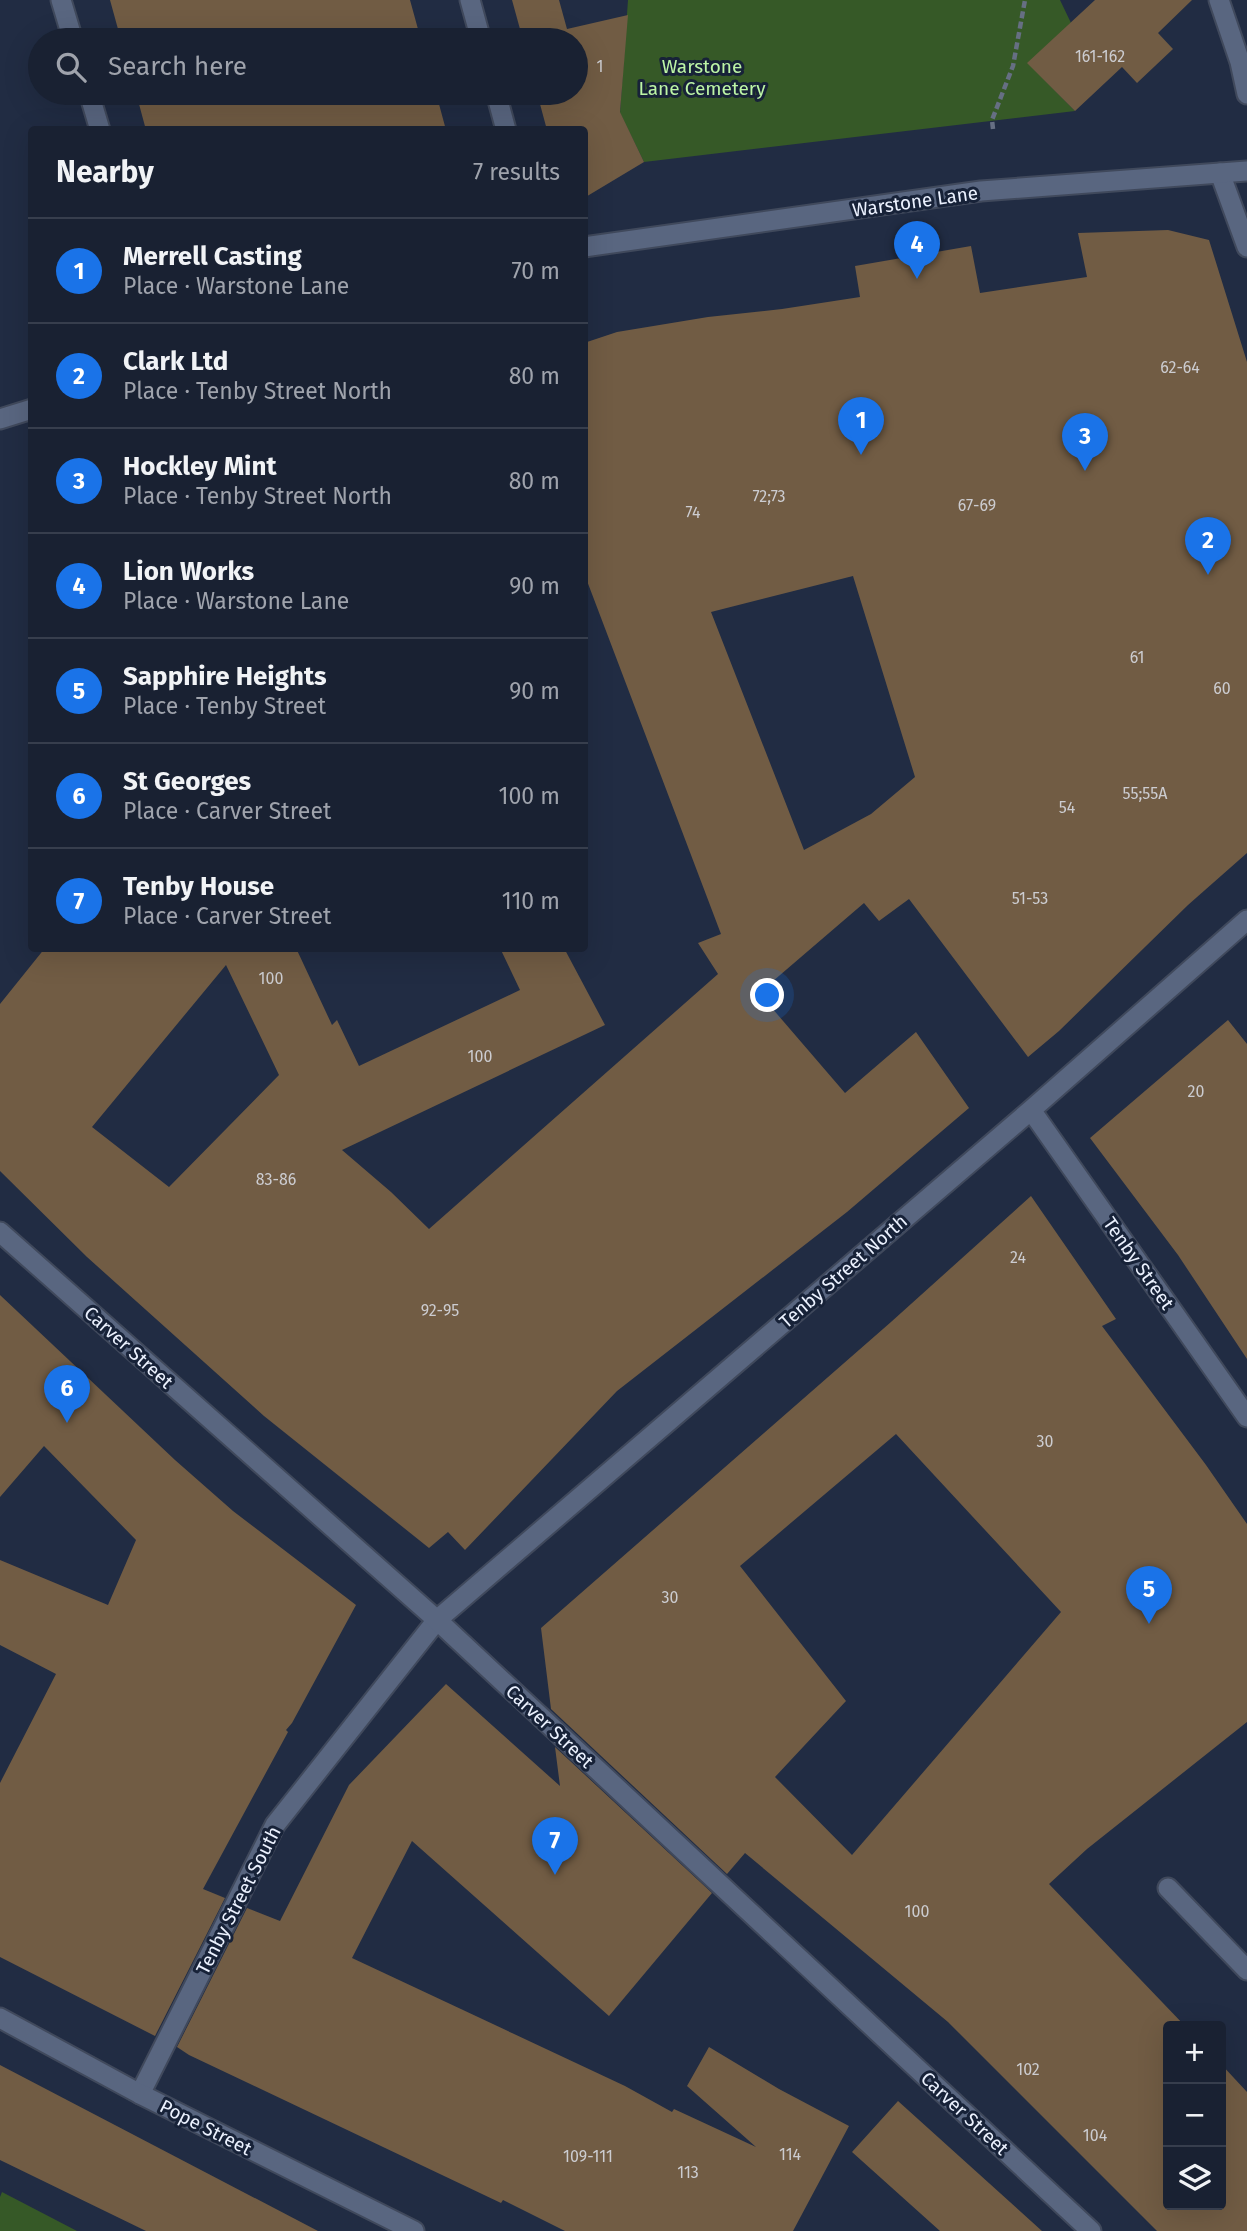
<!DOCTYPE html>
<html lang="en">
<head>
<meta charset="utf-8">
<style>
	:root { --surface:#192132; --page:#262e3e; --text:#f1f3f6; --muted:#9fa3ac; --line:#373e4d; --accent:#1a73e8 }
	body { margin:0; font-family:"Fira Sans",sans-serif; background:var(--page); color:var(--text) }
	.controls { position:absolute; right:21px; bottom:21px; display:grid; overflow:hidden; border-radius:7px; box-shadow:0 7px 28px #0002 }
	.controls button { width:63px; height:63px; display:grid; place-items:center; padding:0; border:0; border-bottom:2px solid var(--line); background:var(--surface); color:var(--text); font:35px sans-serif }
	.you { position:absolute; left:768px; top:996px; width:24px; height:24px; margin:-18px; border:5px solid #fff; border-radius:50%; background:#1a73e8; box-shadow:0 0 0 10px #1a73e833 }
	.badge { display:grid; place-items:center; width:46px; height:46px; border-radius:50%; background:var(--accent); color:#fff; font-size:23px; font-weight:700 }
	.pin { position:absolute; translate:-50% -58px; filter:drop-shadow(0 2px 4px #0008) }
	.pin::after { content:''; position:absolute; top:37px; width:24px; height:21px; background:inherit; clip-path:polygon(0 0,100% 0,50% 100%) }
	.list { margin:0; padding:0; list-style:none }
	h2 { display:flex; justify-content:space-between; align-items:center; height:91px; margin:0; padding:0 28px; font-size:30px }
	h2 small { font-size:23px; font-weight:400; color:var(--muted) }
	.list li { display:grid; grid-template-columns:46px 1fr auto; gap:21px; align-items:center; box-sizing:border-box; height:105px; padding:0 28px; border-top:2px solid var(--line) }
	.list b { display:block; font-size:26px; white-space:nowrap }
	.list p { margin:0; font-size:23px; white-space:nowrap; color:var(--muted) }
	.list em { font-size:23px; font-style:normal; color:var(--muted) }
	.icon { flex:none; width:38px; height:38px; fill:none; stroke:currentColor; stroke-width:2; stroke-linecap:round; stroke-linejoin:round }
	.map { position:relative; flex:none; width:1247px; height:2231px; overflow:hidden }
	.search { position:absolute; background:var(--surface); box-shadow:0 7px 28px #0002; left:28px; top:28px; width:560px; height:77px; display:flex; align-items:center; gap:18px; box-sizing:border-box; padding:0 24px; border-radius:38px; color:var(--muted); font-size:26px }
	.panel { position:absolute; background:var(--surface); box-shadow:0 7px 28px #0002; left:28px; top:126px; width:560px; height:826px; border-radius:7px }
	.map>svg:first-child { display:block }
	.green { fill:#365927 }
	.building { fill:#715c44; fill-rule:evenodd }
	.lines { fill:none; stroke-linecap:round; stroke-linejoin:round }
	.service-casing { stroke:#40495c; stroke-width:23 }
	.pedestrian-casing { stroke:#40495c; stroke-width:23 }
	.minor-casing { stroke:#40495c; stroke-width:23 }
	.tertiary-casing { stroke:#40495c; stroke-width:23 }
	.path { stroke:#666f83; stroke-width:4.5; stroke-dasharray:7 3.5; stroke-linecap:butt }
	.service { stroke:#596680; stroke-width:19 }
	.pedestrian { stroke:#596680; stroke-width:19 }
	.minor { stroke:#596680; stroke-width:19 }
	.tertiary { stroke:#596680; stroke-width:19 }
	.labels { text-anchor:middle; stroke-width:6; stroke-linejoin:round; paint-order:stroke }
	.number-label { font-size:16px; fill:#ccccd0 }
	.park-label { font-size:19px; fill:#bdf5a6; stroke:#172238 }
	.street-label { font-size:19px; fill:#ebf1fe; stroke:#172238 }
</style>
</head>
<body>
<div class="map">
<svg width="1247" height="2231" viewBox="0 0 1247 2231">
	<rect width="100%" height="100%" fill="#212c43"/>
	<!-- green -->
	<path class="green" d="M628,0H1060L1071,23L1028,63L1075,111L644,162L620,113Z
		M2,2192L77,2231H0V2197Z"/>
	<!-- building -->
	<path class="building" d="M110,0H410L421,40H121Z
		M512,0H559L567,29L628,15L620,112L644,162L584,198V130H547L537,93H576V40H523Z
		M1095,0H1192L1158,33L1173,49L1137,83L1122,67L1075,111L1027,63Z
		M136,93H436L446,130H146Z
		M1168,230L1209,240L1247,362V853L1188,905L1059,1031L1028,1057L909,899L879,921L864,903L759,993L845,1093L916,1032L969,1108L847,1212L617,1391L465,1550L448,1532L429,1548L264,1416L87,1257L0,1171V1004L45,948H296L332,1025L337,1020L359,1066L520,990L500,948H564L605,1025L342,1150L391,1192L429,1229L718,974L698,943L721,934L584,573V343L617,332L708,317L782,309L860,297L855,266L971,246L980,293L1087,277L1078,233ZM853,576L915,777L871,814L804,850L711,612ZM226,965L279,1075L169,1187L92,1127Z
		M1228,1020L1247,1044V1359L1178,1255L1090,1138Z
		M1031,1196L1116,1319L1102,1326L1206,1465L1247,1524V1722L1087,1849L1049,1884L1185,2026H1168V2205H1221V2064L1247,2092V2231H1157L948,2022L745,1853L727,1874L551,1709L541,1628L891,1322ZM896,1434L1061,1612L852,1855L775,1777L846,1701L740,1566Z
		M0,1295L175,1460L233,1511L356,1605L292,1723L286,1730L288,1732L203,1889L225,1898L155,2036L0,1957V1783L56,1674L0,1645V1560L108,1605L136,1540L44,1446L0,1497Z
		M446,1684L560,1786L555,1747L712,1893L609,2016L412,1841L352,1958L625,2086L672,2112L674,2109L756,2147L687,2086L709,2047L779,2089L849,2126L793,2231H565L503,2200L501,2203L189,2055L177,2047L247,1908L280,1921L349,1785Z
		M0,2065L318,2231H146L0,2160Z
		M898,2101L1042,2231H940L852,2152Z"/>
	<g class="lines">
		<defs>
			<path id="service" d="M1168,1888L1247,1970"/>
			<path id="pedestrian" d="M140,2094L275,1825L437,1620"/>
			<path id="minor" d="M61,0L73,40
				M470,0L481,40
				M1219,0L1240,62L1247,94
				M89,93L100,130
				M496,93L506,130
				M1220,173L1247,247
				M1031,1110L1247,1417
				M0,1232L437,1620L1091,2231
				M437,1620L1031,1110L1247,920
				M0,2018L140,2094L414,2231"/>
			<path id="tertiary" d="M584,247L981,191L1247,171
				M0,419L32,409"/>
		</defs>
		<!-- service casing -->
		<use href="#service" class="service-casing"/>
		<!-- pedestrian casing -->
		<use href="#pedestrian" class="pedestrian-casing"/>
		<!-- minor casing -->
		<use href="#minor" class="minor-casing"/>
		<!-- tertiary casing -->
		<use href="#tertiary" class="tertiary-casing"/>
		<!-- path -->
		<path class="path" d="M993,129L992,120L1013,66L1025,0"/>
		<!-- service -->
		<use href="#service" class="service"/>
		<!-- pedestrian -->
		<use href="#pedestrian" class="pedestrian"/>
		<!-- minor -->
		<use href="#minor" class="minor"/>
		<!-- tertiary -->
		<use href="#tertiary" class="tertiary"/>
	</g>
	<g class="labels">
		<!-- number labels -->
		<g class="number-label">
			<text x="1100" y="62">161-162</text>
			<text x="600" y="72">1</text>
			<text x="1180" y="373">62-64</text>
			<text x="769" y="502">72;73</text>
			<text x="977" y="511">67-69</text>
			<text x="693" y="518">74</text>
			<text x="1137" y="663">61</text>
			<text x="1222" y="694">60</text>
			<text x="1145" y="799">55;55A</text>
			<text x="1067" y="813">54</text>
			<text x="1030" y="904">51-53</text>
			<text x="271" y="984">100</text>
			<text x="480" y="1062">100</text>
			<text x="1196" y="1097">20</text>
			<text x="276" y="1185">83-86</text>
			<text x="1018" y="1263">24</text>
			<text x="440" y="1316">92-95</text>
			<text x="1045" y="1447">30</text>
			<text x="670" y="1603">30</text>
			<text x="917" y="1917">100</text>
			<text x="1028" y="2075">102</text>
			<text x="1095" y="2141">104</text>
			<text x="790" y="2160">114</text>
			<text x="588" y="2162">109-111</text>
			<text x="688" y="2178">113</text>
		</g>
		<!-- park labels -->
		<g class="park-label">
			<text x="702" y="73">Warstone<tspan x="702" dy="22">Lane Cemetery</tspan></text>
		</g>
		<!-- street labels -->
		<g class="street-label">
			<text transform="translate(915 201) rotate(-8)" y="7">Warstone Lane</text>
			<text transform="translate(1139 1263) rotate(55)" y="7">Tenby Street</text>
			<text transform="translate(843 1271) rotate(-41)" y="7">Tenby Street North</text>
			<text transform="translate(129 1347) rotate(42)" y="7">Carver Street</text>
			<text transform="translate(550 1726) rotate(43)" y="7">Carver Street</text>
			<text transform="translate(238 1900) rotate(-63)" y="7">Tenby Street South</text>
			<text transform="translate(965 2113) rotate(43)" y="7">Carver Street</text>
			<text transform="translate(206 2127) rotate(27)" y="7">Pope Street</text>
		</g>
	</g>
</svg>
<div class="controls">
<button>+</button>
<button>−</button>
<button><svg class="icon" aria-label="layers" viewBox="0 0 24 24"><path d="M12 4l9 5-9 5-9-5zM3 14l9 5 9-5"/></svg></button>
</div>
<div class="you"></div>
<div class="pin badge" style="left:861px;top:455px">1</div>
<div class="pin badge" style="left:1208px;top:575px">2</div>
<div class="pin badge" style="left:1085px;top:471px">3</div>
<div class="pin badge" style="left:917px;top:279px">4</div>
<div class="pin badge" style="left:1149px;top:1624px">5</div>
<div class="pin badge" style="left:67px;top:1423px">6</div>
<div class="pin badge" style="left:555px;top:1875px">7</div>
<div class="search"><svg class="icon" aria-label="search" viewBox="0 0 24 24"><circle cx="10" cy="10" r="6"/><path d="M15 15l6 6"/></svg>Search here</div>
<section class="panel">
<h2>Nearby<small>7 results</small></h2>
<ul class="list">
<li><span class="badge">1</span><div><b>Merrell Casting</b><p>Place · Warstone Lane</p></div><em>70 m</em></li>
<li><span class="badge">2</span><div><b>Clark Ltd</b><p>Place · Tenby Street North</p></div><em>80 m</em></li>
<li><span class="badge">3</span><div><b>Hockley Mint</b><p>Place · Tenby Street North</p></div><em>80 m</em></li>
<li><span class="badge">4</span><div><b>Lion Works</b><p>Place · Warstone Lane</p></div><em>90 m</em></li>
<li><span class="badge">5</span><div><b>Sapphire Heights</b><p>Place · Tenby Street</p></div><em>90 m</em></li>
<li><span class="badge">6</span><div><b>St Georges</b><p>Place · Carver Street</p></div><em>100 m</em></li>
<li><span class="badge">7</span><div><b>Tenby House</b><p>Place · Carver Street</p></div><em>110 m</em></li>
</ul>
</section>
</div>
</body>
</html>
